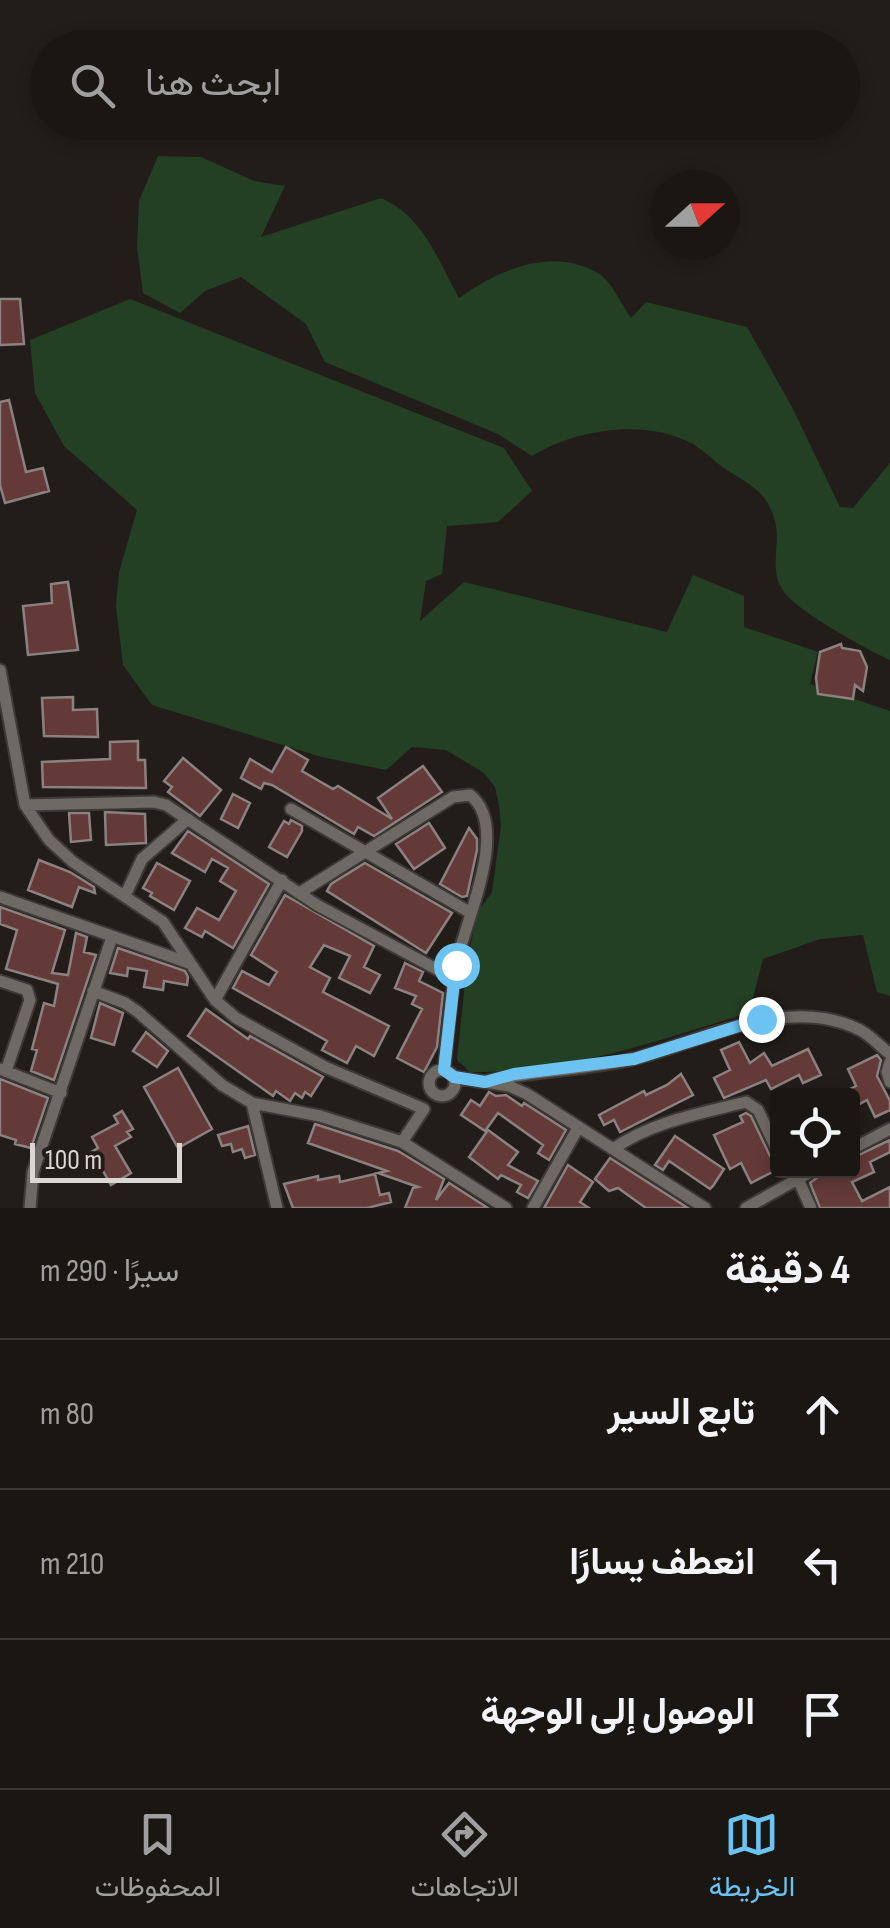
<!DOCTYPE html>
<html lang="ar">
<head>
<meta charset="utf-8">
<style>
	:root { --surface:#1a1612; --page:#272320; --text:#f1f3f6; --muted:#9f9f9f; --line:#383532; --accent:#6cc3f2 }
	body { margin:0; font-family:"Sofia Sans Condensed",Vazirmatn,sans-serif; background:var(--page); color:var(--text); direction:rtl }
	.controls { position:absolute; right:30px; bottom:30px; display:grid; overflow:hidden; border-radius:10px; box-shadow:0 5px 15px #0003 }
	.controls button { width:90px; height:90px; display:grid; place-items:center; padding:0; border:0; border-bottom:2px solid var(--line); background:var(--surface); color:var(--text); font:50px sans-serif }
	.compass { position:absolute; left:650px; top:170px; width:90px; height:90px; border-radius:50%; background:var(--surface); box-shadow:0 5px 15px #0003; rotate:69deg }
	.scale { position:absolute; left:30px; bottom:25px; width:152px; box-sizing:border-box; padding-left:10px; border:5px solid #dad7d3; border-top:0; font-size:28px; line-height:35px; white-space:nowrap; color:#dad7d3; -webkit-text-stroke:8px #221d18; paint-order:stroke }
	.stop { position:absolute; width:30px; height:30px; margin:-22px; border:8px solid #6cc3f2; border-radius:50%; background:#fff }
	.stop.end { background:#6cc3f2; border-color:#fff; box-shadow:0 2px 10px #0008 }
	.list { margin:0; padding:0; list-style:none }
	h2 { display:flex; justify-content:space-between; align-items:center; height:130px; margin:0; padding:0 40px; font-size:42px }
	h2 small { font-size:32px; font-weight:400; color:var(--muted) }
	.list li { display:grid; grid-template-columns:65px 1fr auto; gap:30px; align-items:center; box-sizing:border-box; height:150px; padding:0 40px; border-top:2px solid var(--line) }
	.list b { display:block; font-size:38px; white-space:nowrap }
	.list em { font-size:32px; font-style:normal; color:var(--muted) }
	.icon { flex:none; width:55px; height:55px; fill:none; stroke:currentColor; stroke-width:2; stroke-linecap:round; stroke-linejoin:round }
	.map { position:relative; flex:none; width:890px; height:1208px; overflow:hidden; direction:ltr }
	.search { position:absolute; background:var(--surface); box-shadow:0 5px 15px #0003; left:30px; right:30px; top:30px; height:110px; display:flex; align-items:center; gap:25px; box-sizing:border-box; padding:0 35px; border-radius:55px; color:var(--muted); font-size:38px }
	.sheet { height:580px; background:var(--surface) }
	nav { display:flex; justify-content:space-around; align-items:center; box-sizing:border-box; height:140px; border-top:2px solid var(--line); background:var(--surface); font-size:28px; color:var(--muted) }
	nav a { display:grid; justify-items:center; gap:5px }
	nav .on { color:var(--accent) }
	.map>svg:first-child { display:block }
	.green { fill:#234025 }
	.building { fill:#643a38; stroke:#8b8180; stroke-width:2.5 }
	.lines { fill:none; stroke-linecap:round; stroke-linejoin:round }
	.minor-casing { stroke:#3d3a36; stroke-width:15 }
	.minor { stroke:#6f6963; stroke-width:11 }
	.route { stroke:#6cc3f2; stroke-width:12 }
</style>
</head>
<body>
<div class="map">
<svg width="890" height="1208" viewBox="0 0 890 1208">
	<rect width="100%" height="100%" fill="#221d18"/>
	<!-- green -->
	<path class="green" d="M158,156L201,157L254,181L285,186L261,237L381,198C424,217 437,259 459,298C499,270 551,246 598,273C611,281 622,305 631,318L646,302L747,327L792,407L840,507L853,508L890,463V660C866,649 794,610 782,589C769,568 781,543 775,521C767,492 752,486 730,472C717,464 706,452 693,444C646,418 575,429 532,456L498,434L325,362L306,324L241,277L205,291L180,313L143,293L137,247L139,201Z
		M130,299L504,448L532,491L498,522L447,526L442,574L426,581L420,621L464,582L667,632L693,575L744,596V627L818,652L810,684L890,711V996L877,992L863,935L820,939L763,959L749,1013C658,1040 566,1074 470,1072L457,1060L467,964L477,913L492,892L501,826L499,805L495,787L484,773L446,750L412,747L386,770L322,757L152,705L123,665L116,606L119,572L137,510L64,446L35,393L30,340Z"/>
	<!-- building -->
	<path class="building" d="M0,299H20L24,344L0,345Z
		M9,400L26,472L43,468L49,491L5,503L0,485V402Z
		M68,582L78,650L28,655L23,606L52,603L51,584Z
		M841,644L842,648L860,651L867,667L863,691L855,685L853,699L818,694L816,678L820,652Z
		M73,697V710L97,709L98,737L44,736L42,698Z
		M138,741V760H145L146,788L43,787L42,762L110,759V742Z
		M286,747L308,760L302,771L333,789L338,786L392,819L378,798L423,766L442,792L374,836L358,827L354,834L272,785L264,783L261,789L241,778L250,759L272,772Z
		M183,758L221,790L200,816L168,792L172,787L164,781Z
		M233,794L250,803L238,828L221,819Z
		M105,812L145,814L146,843L106,845Z
		M69,813H89L91,840L71,842Z
		M291,820L302,826V831L287,857L269,847L284,821L289,824Z
		M429,823L445,848L414,869L396,844Z
		M469,828L477,839V850L467,896L462,897L440,884Z
		M188,831L269,884L233,948L205,931L202,937L185,928L197,908L219,920L236,891L220,881L228,868L212,859L205,872L172,853Z
		M39,860L70,872L94,887L95,893L79,887L72,907L28,890Z
		M157,863L190,881L174,910L150,896L152,893L143,888Z
		M365,863L452,913L426,953L327,891L331,884Z
		M285,895L374,946L364,967L380,975L370,993L339,978L350,956L324,945L310,967L330,978L323,992L389,1026L374,1056L356,1046L347,1063L322,1050L327,1041L233,988L242,971L269,985L277,972L251,955Z
		M0,907L65,930L52,973L68,975L76,933L87,937L84,952L96,955L54,1080L31,1071L37,1050L32,1049L44,1003L54,1006L58,984L6,969L17,930L0,924Z
		M118,948L185,971L188,977L187,985L164,981L163,990L144,987L147,971L128,968L127,976L110,973Z
		M405,963L423,972L419,981L443,993L437,1047L424,1072L397,1058L422,1009L412,1004L416,996L395,988Z
		M100,1003L123,1013L114,1045L91,1038Z
		M206,1009L248,1039L250,1036L323,1077L311,1096L305,1092L302,1098L295,1093L290,1101L276,1091L273,1096L188,1036Z
		M146,1032L168,1051L157,1067L133,1051Z
		M739,1042L750,1063L764,1053L772,1066L808,1049L821,1075L803,1083L799,1075L771,1089L766,1080L724,1098L714,1078L730,1070L721,1050Z
		M877,1055L881,1060L877,1076L890,1101V1110L875,1117L867,1100L856,1106L848,1090L856,1086L848,1069Z
		M178,1068L212,1129L178,1148L144,1087Z
		M681,1074L693,1095L620,1132L614,1120L604,1125L599,1115L644,1091L646,1095L667,1085Z
		M0,1079L48,1098L31,1148L15,1144L16,1140L0,1135Z
		M489,1092L496,1096L506,1095L522,1106L524,1103L566,1130L549,1160L538,1153L543,1145L498,1113L485,1131L461,1115L471,1100L480,1106Z
		M122,1111L133,1129L127,1132L131,1137L115,1146L131,1173L111,1185L99,1164L92,1168L84,1156L98,1148L92,1137L118,1123L114,1116Z
		M746,1113L751,1116L770,1156L778,1161V1169L751,1183L741,1163L730,1169L714,1135L743,1122L740,1116Z
		M315,1124L398,1151L444,1179L436,1200L449,1183L488,1208H405L413,1188L418,1187L378,1173L387,1171L308,1143Z
		M248,1126L255,1155L245,1158L242,1149L233,1152L231,1144L222,1146L218,1135Z
		M488,1130L518,1152L508,1165L538,1181L528,1198L517,1192L521,1185L501,1175L498,1179L469,1157Z
		M675,1136L724,1169L713,1186L710,1189L669,1161L663,1170L655,1165Z
		M890,1140V1152L870,1162L874,1172L852,1182L862,1201L890,1187V1208H820L810,1183L827,1170H852V1158Z
		M610,1158L688,1208H646L618,1188L609,1191L595,1179Z
		M568,1165L593,1182L580,1202L589,1208H544Z
		M375,1174L380,1195L389,1193L391,1202L367,1208H293L284,1184L318,1176V1180L339,1176L340,1182Z"/>
	<g class="lines">
		<defs>
			<path id="minor" d="M0,670L25,805L49,840L73,862L163,922L215,1000L236,1018L325,1067L424,1109L402,1142
				M25,805L154,802L166,805L317,905L455,979
				M291,809L471,913
				M301,892L453,797L470,795C511,827 465,921 457,962C450,998 448,1034 444,1070
				M125,896L142,859L188,819
				M0,897L189,963
				M0,981L27,990L30,1000L6,1071
				M93,991L125,1003L138,1012L222,1085L252,1103L277,1208
				M215,1000L282,880
				M890,1062L887,1072L890,1082
				M0,1069L61,1093
				M429 1083a13 13 0 1 1 26 0a13 13 0 1 1-26 0Z
				M454,1077L509,1086L527,1094L705,1208
				M485,1082C535,1069 587,1071 637,1058C705,1040 790,994 860,1030C871,1036 880,1046 890,1054
				M252,1103L320,1116L402,1142L506,1208
				M613,1149C651,1122 702,1113 746,1102L758,1110L778,1152
				M852,1149L890,1129
				M798,1179L811,1208
				M30,1208L33,1172L112,937
				M533,1208L578,1128
				M746,1208L814,1170"/>
		</defs>
		<!-- minor casing -->
		<use href="#minor" class="minor-casing"/>
		<!-- minor -->
		<use href="#minor" class="minor"/>
	</g>
	<g class="lines">
		<!-- route -->
		<path class="route" d="M456,965L444,1070L454,1077L485,1082L514,1074L634,1059L761,1019"/>
	</g>
</svg>
<div class="controls">
<button><svg class="icon" aria-label="locate" viewBox="0 0 24 24"><circle cx="12" cy="12" r="6"/><path d="M12 2v4M12 18v4M2 12h4M18 12h4"/></svg></button>
</div>
<svg class="compass" viewBox="-18 -18 36 36"><path d="M0-13l5 13h-10z" fill="#e53935"/><path d="M0 13l5-13h-10z" fill="#9f9f9f"/></svg>
<div class="scale">100 m</div>
<div class="stop" style="left:456px;top:965px"></div>
<div class="stop end" style="left:761px;top:1019px"></div>
<div class="search"><svg class="icon" aria-label="search" viewBox="0 0 24 24"><circle cx="10" cy="10" r="6"/><path d="M15 15l6 6"/></svg>ابحث هنا</div>
</div>
<section class="sheet">
<h2>4 دقيقة<small>سيرًا · 290 m</small></h2>
<ul class="list">
<li><svg class="icon" aria-label="ahead" viewBox="0 0 24 24"><path d="M12 20V5M6 11l6-6 6 6"/></svg><div><b>تابع السير</b></div><em>80 m</em></li>
<li><svg class="icon" aria-label="left" viewBox="0 0 24 24"><path d="M17 20v-9H6M10 6l-5 5 5 5"/></svg><div><b>انعطف يسارًا</b></div><em>210 m</em></li>
<li><svg class="icon" aria-label="arrive" viewBox="0 0 24 24"><path d="M6 21V4h12l-3 4 3 4H6"/></svg><div><b>الوصول إلى الوجهة</b></div></li>
</ul>
</section>
<nav>
<a class="on"><svg class="icon" aria-label="map" viewBox="0 0 24 24"><path d="M3 6l6-2 6 2 6-2v14l-6 2-6-2-6 2zM9 4v14M15 6v14"/></svg>الخريطة</a>
<a><svg class="icon" aria-label="directions" viewBox="0 0 24 24"><path d="M12 3l9 9-9 9-9-9zM9 14v-3h6M13 9l2 2-2 2"/></svg>الاتجاهات</a>
<a><svg class="icon" aria-label="saved" viewBox="0 0 24 24"><path d="M7 4h10v16l-5-4-5 4z"/></svg>المحفوظات</a>
</nav>
</body>
</html>
